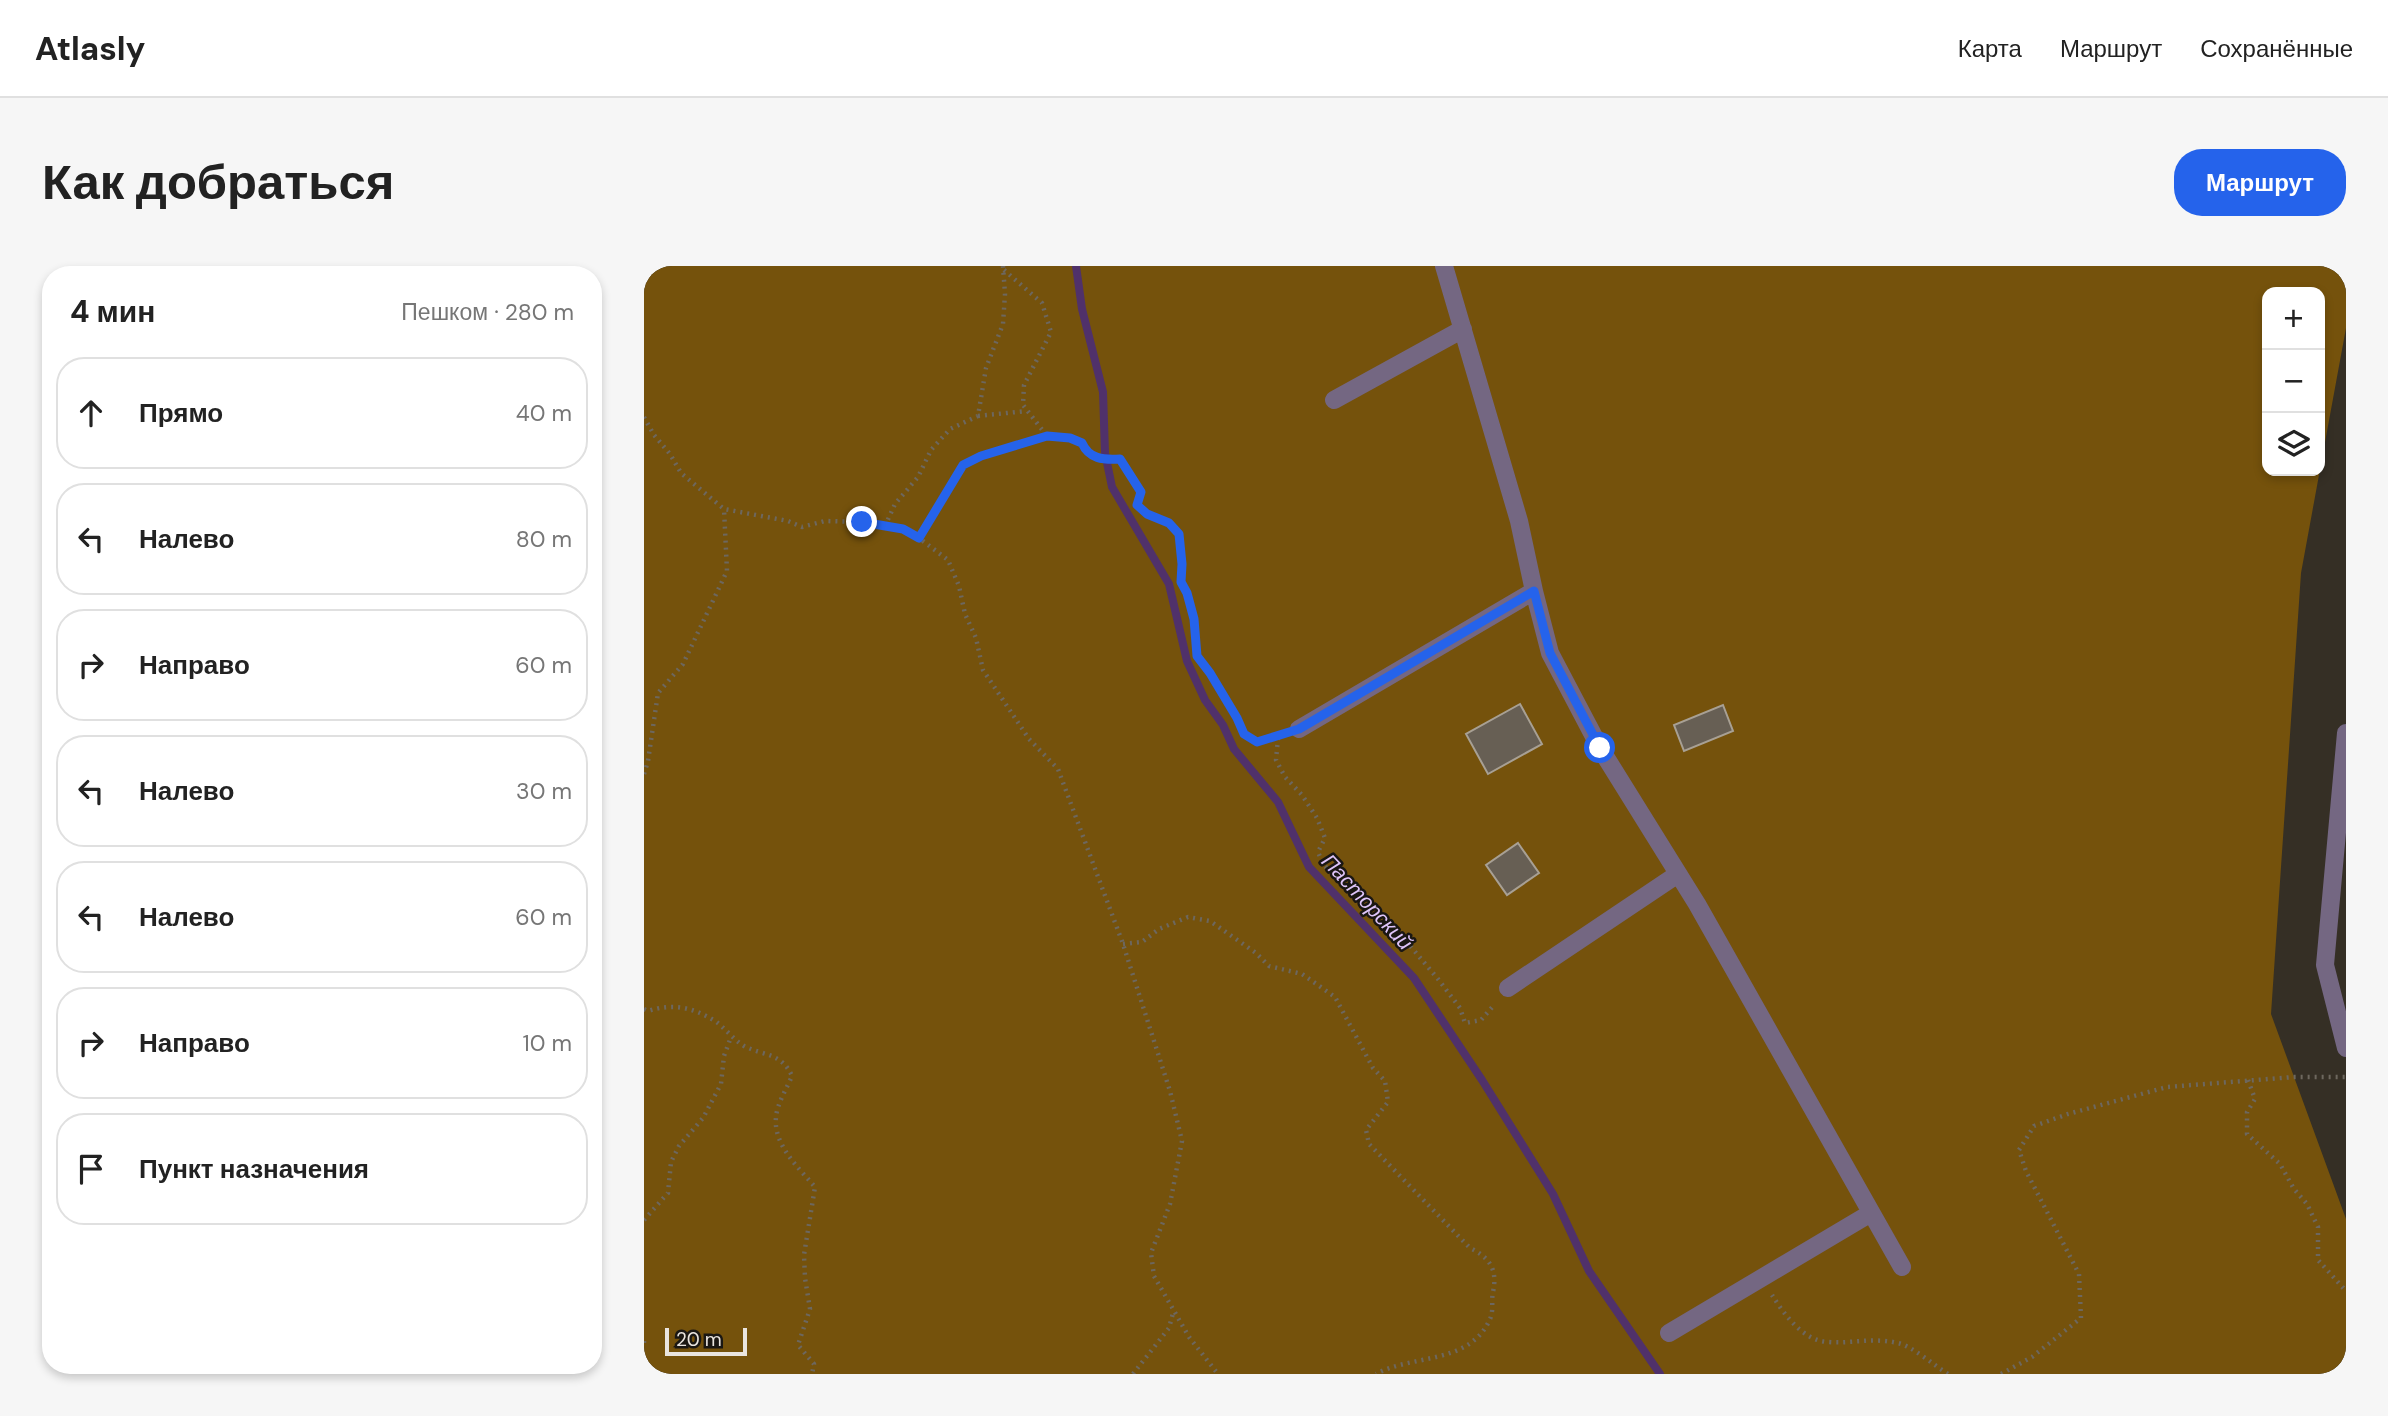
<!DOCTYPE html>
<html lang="ru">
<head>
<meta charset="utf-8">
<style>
	:root { --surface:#fff; --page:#f6f6f6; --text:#222; --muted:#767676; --line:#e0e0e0; --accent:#2563eb }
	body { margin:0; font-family:"DM Sans",sans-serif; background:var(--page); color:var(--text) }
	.controls { position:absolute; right:21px; top:21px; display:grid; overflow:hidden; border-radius:14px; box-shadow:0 4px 10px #0003 }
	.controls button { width:63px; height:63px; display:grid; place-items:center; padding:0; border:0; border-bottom:2px solid var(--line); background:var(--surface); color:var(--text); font:35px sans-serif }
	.scale { position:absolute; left:21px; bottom:18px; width:82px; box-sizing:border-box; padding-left:7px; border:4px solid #eae5df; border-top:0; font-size:19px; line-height:24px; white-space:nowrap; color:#eae5df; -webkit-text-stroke:5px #1a1713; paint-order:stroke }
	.stop { position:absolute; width:21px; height:21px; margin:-16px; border:5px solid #2563eb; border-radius:50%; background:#fff }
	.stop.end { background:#2563eb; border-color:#fff; box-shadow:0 2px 7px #0008 }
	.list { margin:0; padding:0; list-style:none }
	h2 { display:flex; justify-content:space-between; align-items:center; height:91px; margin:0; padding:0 28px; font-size:30px }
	h2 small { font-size:23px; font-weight:400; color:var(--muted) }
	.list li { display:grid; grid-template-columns:46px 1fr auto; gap:21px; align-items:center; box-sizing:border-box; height:112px; margin:0 14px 14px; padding:0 14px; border:2px solid var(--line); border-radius:28px }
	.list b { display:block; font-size:26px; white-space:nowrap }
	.list em { font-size:23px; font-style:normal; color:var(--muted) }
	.icon { flex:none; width:38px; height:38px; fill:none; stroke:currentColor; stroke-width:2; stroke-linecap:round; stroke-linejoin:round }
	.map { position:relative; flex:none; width:1702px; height:1108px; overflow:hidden; border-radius:28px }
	header { display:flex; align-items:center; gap:42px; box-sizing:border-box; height:98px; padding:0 35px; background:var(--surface); border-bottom:2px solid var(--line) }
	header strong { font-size:33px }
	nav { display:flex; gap:38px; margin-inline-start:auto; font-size:24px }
	.intro { display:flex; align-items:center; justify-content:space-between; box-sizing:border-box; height:168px; padding:0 42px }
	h1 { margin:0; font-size:49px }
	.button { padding:18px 32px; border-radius:28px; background:var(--accent); color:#fff; font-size:24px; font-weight:700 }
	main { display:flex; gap:42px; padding:0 42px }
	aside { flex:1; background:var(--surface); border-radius:28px; box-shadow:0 4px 10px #0003 }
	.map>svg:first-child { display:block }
	.green { fill:#75520c; fill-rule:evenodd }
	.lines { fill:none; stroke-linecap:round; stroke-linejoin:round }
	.stream { stroke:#50316a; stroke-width:8 }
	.building { fill:#675f54; stroke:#a8a094; stroke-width:2 }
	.path { stroke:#6d675e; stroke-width:4.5; stroke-dasharray:2 5; stroke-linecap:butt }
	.street { stroke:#746782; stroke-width:18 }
	.route { stroke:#2563eb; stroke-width:9 }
	.labels { text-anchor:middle; stroke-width:5; stroke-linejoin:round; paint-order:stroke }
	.water-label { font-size:21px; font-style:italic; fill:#dec4f8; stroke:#1a1713 }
</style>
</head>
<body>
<header>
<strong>Atlasly</strong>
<nav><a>Карта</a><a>Маршрут</a><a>Сохранённые</a></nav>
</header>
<div class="intro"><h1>Как добраться</h1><a class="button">Маршрут</a></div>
<main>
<aside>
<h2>4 мин<small>Пешком · 280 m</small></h2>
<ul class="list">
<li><svg class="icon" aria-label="ahead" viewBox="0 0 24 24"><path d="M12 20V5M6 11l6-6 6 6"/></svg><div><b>Прямо</b></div><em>40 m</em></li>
<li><svg class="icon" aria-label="left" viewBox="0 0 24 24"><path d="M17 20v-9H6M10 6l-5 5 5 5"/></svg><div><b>Налево</b></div><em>80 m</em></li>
<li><svg class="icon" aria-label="right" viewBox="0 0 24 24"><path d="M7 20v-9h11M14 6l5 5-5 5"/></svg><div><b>Направо</b></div><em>60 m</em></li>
<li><svg class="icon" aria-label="left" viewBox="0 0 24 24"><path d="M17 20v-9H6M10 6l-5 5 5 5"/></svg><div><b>Налево</b></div><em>30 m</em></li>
<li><svg class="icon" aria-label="left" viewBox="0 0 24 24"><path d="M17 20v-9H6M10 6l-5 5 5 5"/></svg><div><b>Налево</b></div><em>60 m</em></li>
<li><svg class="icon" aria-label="right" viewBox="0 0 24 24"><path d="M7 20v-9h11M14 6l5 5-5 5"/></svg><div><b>Направо</b></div><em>10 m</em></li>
<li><svg class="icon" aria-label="arrive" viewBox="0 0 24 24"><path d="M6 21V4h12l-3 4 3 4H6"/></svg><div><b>Пункт назначения</b></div></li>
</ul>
</aside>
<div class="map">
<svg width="1702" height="1108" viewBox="0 0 1702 1108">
	<rect width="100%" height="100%" fill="#352f25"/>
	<!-- green -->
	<path class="green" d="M0,0H1702V62L1657,307L1627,748L1702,953V1108H0ZM1623,26H1676V205H1623Z"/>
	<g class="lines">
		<!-- stream -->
		<path class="stream" d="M432,0L438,43L459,126L461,187L468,221L525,318L543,395L561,434L579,459L590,483L634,536L665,601L770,712L838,814L909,928L945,1005L1016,1108"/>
	</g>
	<!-- building -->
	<path class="building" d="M876,438L898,478L844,508L822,468Z
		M1079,439L1089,465L1040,485L1030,459Z
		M874,577L895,607L863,629L842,599Z"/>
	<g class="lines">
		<!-- path -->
		<path class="path" d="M360,4L398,37L407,66L380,119L379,139L403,170L426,172L438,177C445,193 459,194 476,193L497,226L493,239L503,248L525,257L535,268L538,298L537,316L543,327L550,353L553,389L593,452L600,468L613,476L634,471
			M334,150L382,145
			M0,151L10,169L26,188L37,207L80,243L144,255L158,261L181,255L218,256L259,263L275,272L304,294L315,320L321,348L332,372L339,404L385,473L414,503L479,678L526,825L538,875L526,938L507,987L510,1010L545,1071L574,1108
			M241,260L251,238L274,211L287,184L306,163L334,150L342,102L359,58L361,28L359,0
			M275,272L319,199L337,190L403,170
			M634,472L632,494L641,511L658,529L673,552L681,572L674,586L679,598L710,630L730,637L794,713L816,742L821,757L837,754L850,739
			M0,508L4,495L14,427L39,398L83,305L80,243
			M479,678L498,676L515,663L544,651L566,655L612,687L625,700L658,708L691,731L729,802L741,815L744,836L722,864L725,878L826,982C845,991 854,1003 849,1026C847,1034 850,1045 846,1053C826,1099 768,1088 732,1108
			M0,743L4,745C29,737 48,741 71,755C81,762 89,773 100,780C119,790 137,786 148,810C143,822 133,838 132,851C129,879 155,902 171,921L160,989L161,1012L166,1043L154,1079L170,1098L168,1108
			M1604,814L1611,833L1603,846V868L1636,898L1650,923L1663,938L1674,961V994L1702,1025
			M0,954L24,927L27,896L35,880L59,852L77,818L80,790L87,771
			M1128,1029C1140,1048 1159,1075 1184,1076C1208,1078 1227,1071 1254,1077C1268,1080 1291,1100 1304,1108
			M0,1075V1079
			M489,1108L525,1062L529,1047
			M1357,1108L1388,1091L1437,1052L1435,1008L1382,905L1375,884L1390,860L1424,848L1523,821L1650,811H1702"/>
		<!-- street -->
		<path class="street" d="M800,0L875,255L890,325L906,387L956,482L1053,638L1258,1001
			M690,134L819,63
			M655,463L890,325
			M1702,467L1681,699L1702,782
			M864,722L1034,608
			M1025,1067L1227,947"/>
	</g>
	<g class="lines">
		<!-- route -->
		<path class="route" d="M218,256L259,263L275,272L319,199L337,190L403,170L426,172L438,177C445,193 459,194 476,193L497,226L493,239L503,248L525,257L535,268L538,298L537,316L543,327L550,353L553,390L566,407L593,452L600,468L613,476L655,463L890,325L906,387L956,482"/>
	</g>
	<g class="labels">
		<!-- water labels -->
		<g class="water-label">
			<text transform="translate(723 636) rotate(47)" y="7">Пасторский</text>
		</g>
	</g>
</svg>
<div class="controls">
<button>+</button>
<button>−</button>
<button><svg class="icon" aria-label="layers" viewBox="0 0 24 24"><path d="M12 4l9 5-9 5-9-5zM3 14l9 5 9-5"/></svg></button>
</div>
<div class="scale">20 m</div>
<div class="stop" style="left:956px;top:482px"></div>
<div class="stop end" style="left:218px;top:256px"></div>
</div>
</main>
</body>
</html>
